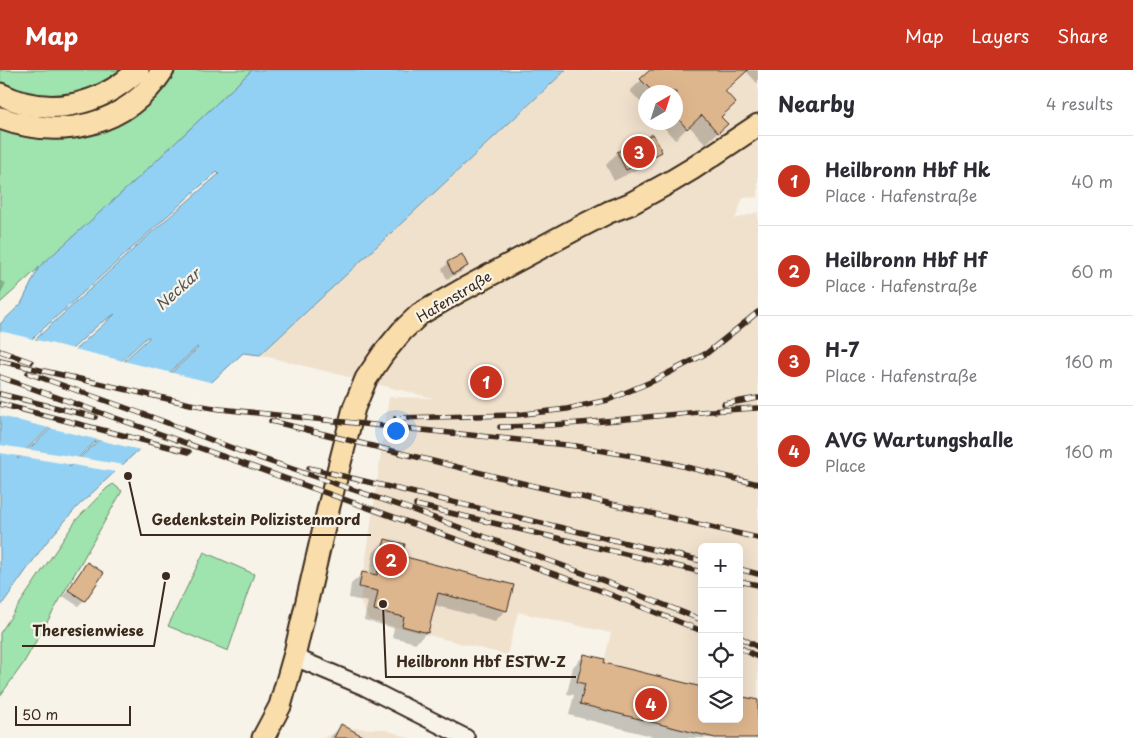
<!DOCTYPE html>
<html lang="en">
<head>
<meta charset="utf-8">
<style>
	:root { --surface:#fff; --page:#f2f2f3; --text:#2b2b33; --muted:#7c7c81; --line:#e1e1e2; --accent:#c8321e }
	body { margin:0; font-family:"Playpen Sans",sans-serif; background:var(--page); color:var(--text) }
	.controls { position:absolute; right:15px; bottom:15px; display:grid; overflow:hidden; border-radius:8px; box-shadow:0 5px 20px #0002 }
	.controls button { width:45px; height:45px; display:grid; place-items:center; padding:0; border:0; border-bottom:1px solid var(--line); background:var(--surface); color:var(--text); font:25px sans-serif }
	.compass { position:absolute; left:638px; top:15px; width:45px; height:45px; border-radius:50%; background:var(--surface); box-shadow:0 5px 20px #0002; rotate:39deg }
	.scale { position:absolute; left:15px; bottom:12px; width:116px; box-sizing:border-box; padding-left:5px; border:2px solid #3b2a1e; border-top:0; font-size:14px; line-height:18px; white-space:nowrap; color:#3b2a1e; -webkit-text-stroke:4px #f7f3e8; paint-order:stroke }
	.you { position:absolute; left:395px; top:360px; width:18px; height:18px; margin:-12px; border:4px solid #fff; border-radius:50%; background:#1a73e8; box-shadow:0 0 0 8px #1a73e833 }
	.badge { display:grid; place-items:center; width:32px; height:32px; border-radius:50%; background:var(--accent); color:#fff; font-size:16px; font-weight:700 }
	.pin { position:absolute; translate:-50% -50%; border:2px solid #fff; box-shadow:0 1px 5px #0006 }
	.list { margin:0; padding:0; list-style:none }
	h2 { display:flex; justify-content:space-between; align-items:center; height:65px; margin:0; padding:0 20px; font-size:21px }
	h2 small { font-size:16px; font-weight:400; color:var(--muted) }
	.list li { display:grid; grid-template-columns:32px 1fr auto; gap:15px; align-items:center; box-sizing:border-box; height:90px; padding:0 20px; border-top:1px solid var(--line) }
	.list b { display:block; font-size:19px; white-space:nowrap }
	.list p { margin:0; font-size:16px; white-space:nowrap; color:var(--muted) }
	.list em { font-size:16px; font-style:normal; color:var(--muted) }
	.icon { flex:none; width:28px; height:28px; fill:none; stroke:currentColor; stroke-width:2; stroke-linecap:round; stroke-linejoin:round }
	.map { position:relative; flex:none; width:758px; height:668px; overflow:hidden }
	header { display:flex; align-items:center; gap:30px; box-sizing:border-box; height:70px; padding:0 25px; background:var(--accent); color:#fff }
	header strong { font-size:24px }
	nav { display:flex; gap:28px; margin-inline-start:auto; font-size:18px }
	main { display:flex }
	aside { flex:1; background:var(--surface) }
	.map>svg:first-child { display:block }
	.built { fill:#f0e1cd; fill-rule:evenodd }
	.green { fill:#9fe3ae; stroke:#6d8666 }
	.water { fill:#93d1f4; stroke:#708e9e; fill-rule:evenodd }
	.pier { fill:#f7f3e8 }
	.shadow { fill:#0003 }
	.building { fill:#deb68e; stroke:#3b2a1e }
	.lines { fill:none; stroke-linecap:round; stroke-linejoin:round }
	.minor-casing { stroke:#3b2a1e; stroke-width:20 }
	.major-casing { stroke:#3b2a1e; stroke-width:25 }
	.minor { stroke:#f7f3e8; stroke-width:16 }
	.major { stroke:#f9deab; stroke-width:21 }
	.rail-casing { stroke:#3b2a1e; stroke-width:5.5 }
	.rail { stroke:#f7f3e8; stroke-width:4; stroke-dasharray:11; stroke-linecap:butt }
	.labels { text-anchor:middle; stroke-width:4.5; stroke-linejoin:round; paint-order:stroke }
	.street-label { font-size:14px; fill:#3b2a1e; stroke:#f7f3e8 }
	.water-label { font-size:15px; font-style:italic; fill:#515454; stroke:#f7f3e8 }
	.leader { fill:none; stroke:#3b2a1e; stroke-width:2 }
	.callout-dot { fill:#3b2a1e; stroke:#f7f3e8; stroke-width:2 }
	.callout-label { font-size:15px; text-anchor:middle; font-weight:bold; fill:#3b2a1e; stroke:#f7f3e8; stroke-width:4.5; stroke-linejoin:round; paint-order:stroke }
</style>
</head>
<body>
<header>
<strong>Map</strong>
<nav><a>Map</a><a>Layers</a><a>Share</a></nav>
</header>
<main>
<div class="map">
<svg width="758" height="668" viewBox="0 0 758 668">
	<rect width="100%" height="100%" fill="#f7f3e8"/>
	<filter id="ink" filterUnits="userSpaceOnUse"><feTurbulence type="fractalNoise" baseFrequency=".02" numOctaves="2"/><feDisplacementMap in="SourceGraphic" scale="10" xChannelSelector="R" yChannelSelector="G"/><feConvolveMatrix kernelMatrix="1 2 1 2 8 2 1 2 1" color-interpolation-filters="sRGB"/></filter>
	<g filter="url(#ink)">
		<!-- built -->
		<path class="built" d="M566,0H758V127L743,128L735,149L758,142V634L739,630V477H702V620L603,596L611,563L518,542L507,585L369,550L360,531L389,327L433,328L260,285ZM646,22H676V52H646Z
			M346,658L383,659L410,668H322Z"/>
		<!-- green -->
		<path class="green" d="M0,0H252L136,110L0,233Z
			M113,414L122,421L23,594L0,626V563L77,449L107,418Z
			M204,482L254,504L228,581L168,556Z"/>
		<!-- water -->
		<path class="water" d="M252,0H566L260,285L243,283L77,437L45,474L0,537V347L115,244L99,254L0,346V302L151,163L219,104L217,102L197,119L0,298V254L21,234L39,197L136,110ZM147,267H149V268L18,389L17,388ZM197,277L198,278L70,397L69,396Z"/>
		<!-- pier -->
		<path class="pier" d="M0,261L214,313L140,380L0,346Z
			M0,375L63,385L124,395L116,402L0,383Z"/>
		<!-- shadow -->
		<path class="shadow" d="M652,0H758V14L746,1L724,21L720,47L726,54L706,74L689,56L675,70L659,52H676V22H646V38L630,21Z
			M653,65L661,81L649,93L614,111L606,95L617,83Z
			M461,186L467,196L461,202L447,209L442,199L448,193Z
			M0,211L6,213L0,226Z
			M385,471L401,487L506,540L495,551L434,535L427,562L416,573L392,567L394,558L364,550L368,532L349,528L351,514L362,504L369,505L374,482Z
			M87,494L84,530L78,536L63,526Z
			M584,585L702,649H739L758,631V668H659L569,645L574,625L567,624L573,597Z
			M342,655L364,668H330Z"/>
		<!-- building -->
		<path class="building" d="M650,0H748L725,21L736,33L721,47L728,54L718,63L702,45L687,59L676,46V22H653L640,9Z
			M653,64L662,82L626,100L617,82Z
			M462,184L468,196L453,204L447,192Z
			M385,469L405,474L402,486L514,515L507,541L438,523L428,563L402,556L404,547L374,540L378,521L359,517L362,502L377,505Z
			M87,492L104,503L85,531L68,520Z
			M584,584L605,589L604,593L702,617V649H739V626L758,630V668H715L580,634L585,614L577,612Z
			M341,654L366,668H334Z"/>
		<g class="lines">
			<defs>
				<path id="minor" d="M294,587L365,617L466,668"/>
				<path id="major" d="M0,24C48,48 100,36 138,0
					M0,48C61,70 126,57 163,0
					M263,668L280,636L294,587L329,436L354,338L366,309L383,284L402,261L420,244L460,221L572,161L609,142L630,134L672,111L692,99L758,55"/>
			</defs>
			<!-- minor casing -->
			<use href="#minor" class="minor-casing"/>
			<!-- major casing -->
			<use href="#major" class="major-casing"/>
			<!-- minor -->
			<use href="#minor" class="minor"/>
			<!-- major -->
			<use href="#major" class="major"/>
			<defs>
				<path id="rail" d="M0,281L31,292
					M0,291L190,334L220,339L576,376L661,391L758,414
					M28,303L157,349L245,383L410,439L604,511L702,550
					M0,307L599,520L702,561
					M0,324L95,347
					M0,334L189,382
					M724,334L758,328
					M396,348L516,345L567,339L608,330L653,311L707,283L758,242
					M271,351L530,415L758,468
					M500,357C587,356 672,342 758,338
					M309,398L702,491
					M416,435L702,502
					M739,499L758,504
					M739,511L758,515
					M739,567L758,577
					M739,577L758,587"/>
			</defs>
			<!-- rail casing -->
			<use href="#rail" class="rail-casing"/>
			<!-- rail -->
			<use href="#rail" class="rail"/>
		</g>
	</g>
	<g class="labels">
		<!-- street labels -->
		<g class="street-label">
			<text transform="translate(454 227) rotate(-31)" y="5">Hafenstraße</text>
		</g>
		<!-- water labels -->
		<g class="water-label">
			<text transform="translate(178 220) rotate(-42)" y="5">Neckar</text>
		</g>
	</g>
	<!-- callouts -->
	<path class="leader" d="M128 406L141 465H371M166 506L154 576H22M383 534L386 607H576"/>
	<g class="callout-dot">
		<circle cx="128" cy="406" r="5"/>
		<circle cx="166" cy="506" r="5"/>
		<circle cx="383" cy="534" r="5"/>
	</g>
	<g class="callout-label">
		<text x="256" y="455">Gedenkstein Polizistenmord</text>
		<text x="88" y="566">Theresienwiese</text>
		<text x="481" y="597">Heilbronn Hbf ESTW-Z</text>
	</g>
</svg>
<div class="controls">
<button>+</button>
<button>−</button>
<button><svg class="icon" aria-label="locate" viewBox="0 0 24 24"><circle cx="12" cy="12" r="6"/><path d="M12 2v4M12 18v4M2 12h4M18 12h4"/></svg></button>
<button><svg class="icon" aria-label="layers" viewBox="0 0 24 24"><path d="M12 4l9 5-9 5-9-5zM3 14l9 5 9-5"/></svg></button>
</div>
<svg class="compass" viewBox="-18 -18 36 36"><path d="M0-13l5 13h-10z" fill="#e53935"/><path d="M0 13l5-13h-10z" fill="#7c7c81"/></svg>
<div class="scale">50 m</div>
<div class="you"></div>
<div class="pin badge" style="left:486px;top:312px">1</div>
<div class="pin badge" style="left:391px;top:490px">2</div>
<div class="pin badge" style="left:639px;top:82px">3</div>
<div class="pin badge" style="left:651px;top:634px">4</div>
</div>
<aside>
<h2>Nearby<small>4 results</small></h2>
<ul class="list">
<li><span class="badge">1</span><div><b>Heilbronn Hbf Hk</b><p>Place · Hafenstraße</p></div><em>40 m</em></li>
<li><span class="badge">2</span><div><b>Heilbronn Hbf Hf</b><p>Place · Hafenstraße</p></div><em>60 m</em></li>
<li><span class="badge">3</span><div><b>H-7</b><p>Place · Hafenstraße</p></div><em>160 m</em></li>
<li><span class="badge">4</span><div><b>AVG Wartungshalle</b><p>Place</p></div><em>160 m</em></li>
</ul>
</aside>
</main>
</body>
</html>
